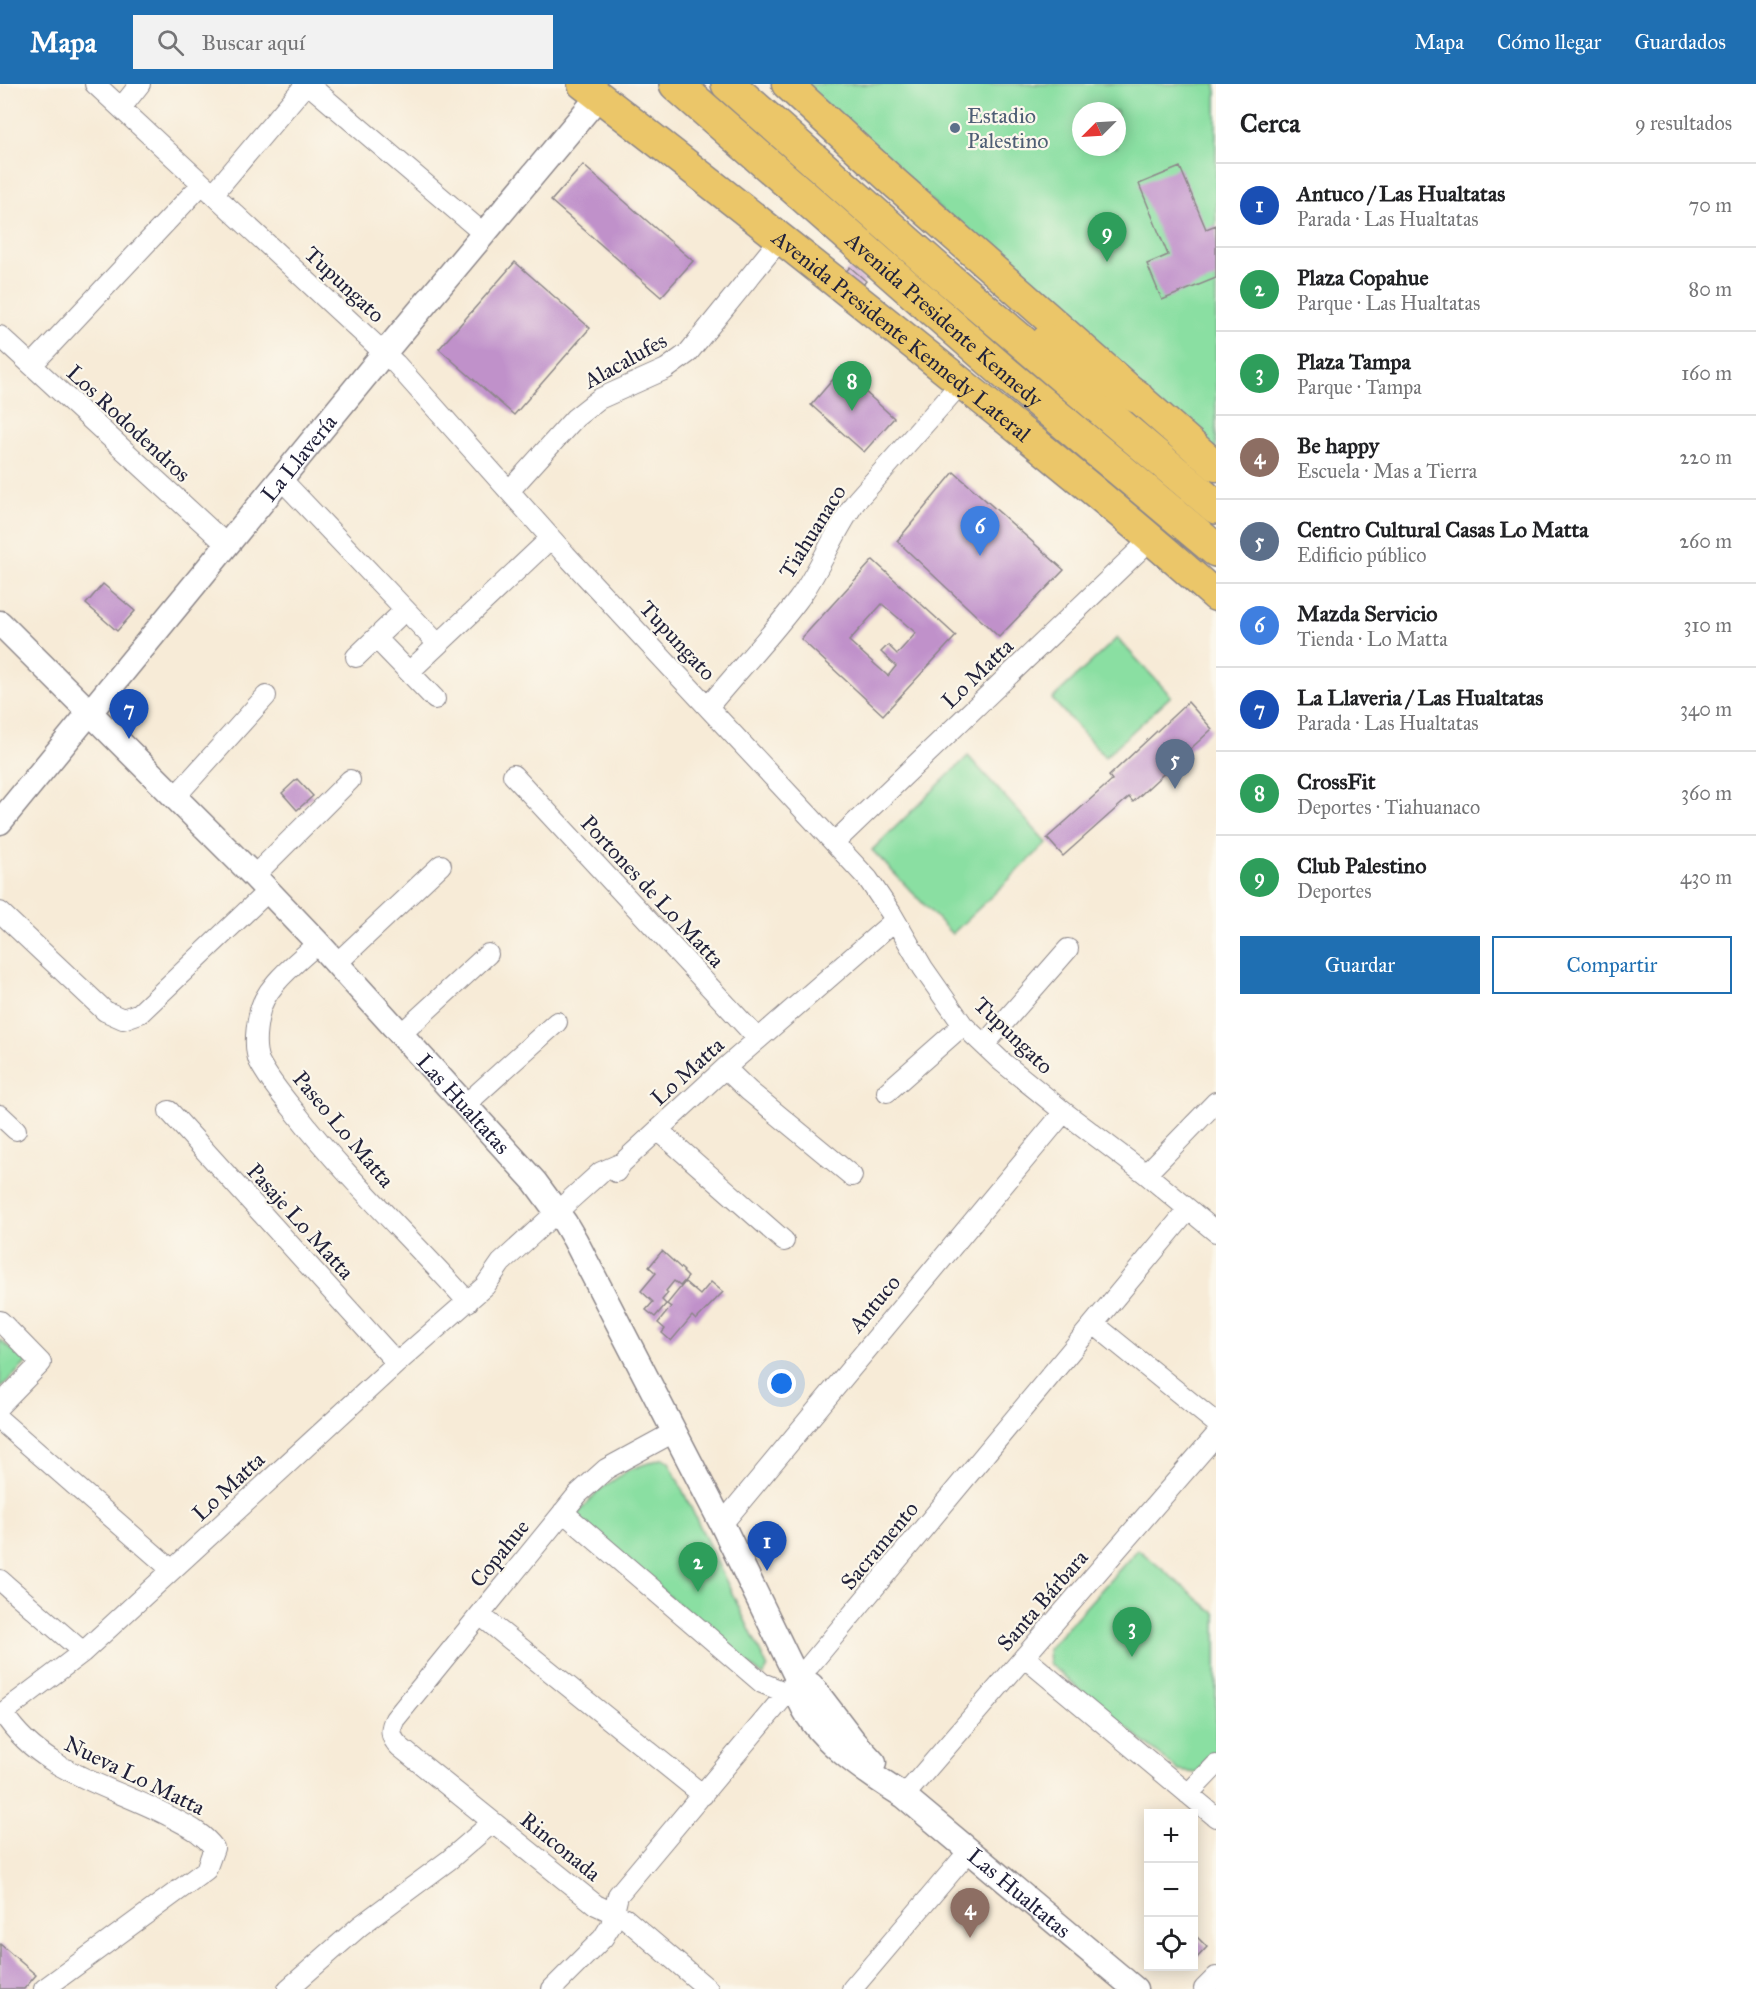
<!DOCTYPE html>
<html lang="es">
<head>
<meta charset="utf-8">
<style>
	:root { --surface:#fff; --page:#f2f2f2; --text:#202124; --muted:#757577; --line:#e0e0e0; --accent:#1f6fb2 }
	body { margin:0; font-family:"IM FELL Great Primer",serif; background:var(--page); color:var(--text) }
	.controls { position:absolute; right:18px; bottom:18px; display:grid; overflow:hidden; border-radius:0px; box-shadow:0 3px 15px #0003 }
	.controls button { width:54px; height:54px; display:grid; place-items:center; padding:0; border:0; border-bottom:2px solid var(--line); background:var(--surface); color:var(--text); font:30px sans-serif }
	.compass { position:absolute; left:1072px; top:18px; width:54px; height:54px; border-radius:50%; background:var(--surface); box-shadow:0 3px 15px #0003; rotate:246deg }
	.you { position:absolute; left:782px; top:1300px; width:21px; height:21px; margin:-15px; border:4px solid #fff; border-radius:50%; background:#1a73e8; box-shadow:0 0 0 9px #1a73e833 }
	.badge { display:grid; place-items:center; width:39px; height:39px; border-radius:50%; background:var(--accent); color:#fff; font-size:20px; font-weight:700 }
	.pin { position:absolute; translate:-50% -50px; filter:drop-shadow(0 2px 3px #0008) }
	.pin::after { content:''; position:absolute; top:32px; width:21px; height:18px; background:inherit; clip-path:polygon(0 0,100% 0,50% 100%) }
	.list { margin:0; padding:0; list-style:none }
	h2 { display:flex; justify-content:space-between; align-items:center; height:78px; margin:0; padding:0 24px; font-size:26px }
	h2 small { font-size:20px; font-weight:400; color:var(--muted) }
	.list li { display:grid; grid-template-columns:39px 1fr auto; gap:18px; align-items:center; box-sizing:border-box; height:84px; padding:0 24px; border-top:2px solid var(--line) }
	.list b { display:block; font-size:22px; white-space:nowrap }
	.list p { margin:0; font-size:20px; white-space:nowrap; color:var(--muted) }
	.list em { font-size:20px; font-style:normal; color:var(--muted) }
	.actions { display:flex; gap:12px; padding:18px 24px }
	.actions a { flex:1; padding:14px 0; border:2px solid var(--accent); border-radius:0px; text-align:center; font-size:21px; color:var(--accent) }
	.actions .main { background:var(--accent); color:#fff }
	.icon { flex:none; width:33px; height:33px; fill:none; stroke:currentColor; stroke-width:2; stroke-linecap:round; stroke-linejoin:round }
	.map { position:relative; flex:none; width:1216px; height:1905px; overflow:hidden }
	header { display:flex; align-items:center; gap:36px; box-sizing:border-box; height:84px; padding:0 30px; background:var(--accent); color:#fff }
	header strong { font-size:28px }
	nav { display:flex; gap:33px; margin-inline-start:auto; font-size:21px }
	.search { width:420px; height:54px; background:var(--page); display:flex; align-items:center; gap:15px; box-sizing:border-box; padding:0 21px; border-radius:0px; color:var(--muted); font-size:22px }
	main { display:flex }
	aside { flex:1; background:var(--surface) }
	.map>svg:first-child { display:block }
	.green { fill:#8adfa2; stroke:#56806e; stroke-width:1.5; fill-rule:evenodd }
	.building { fill:#c091ca; fill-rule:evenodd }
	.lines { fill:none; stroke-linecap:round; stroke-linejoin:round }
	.minor-casing { stroke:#8c8689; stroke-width:22 }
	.tertiary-casing { stroke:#8c8689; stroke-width:27 }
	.primary-casing { stroke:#8c8689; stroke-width:33 }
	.motorway-casing { stroke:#8c8689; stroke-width:36 }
	.minor { stroke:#fff; stroke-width:20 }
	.tertiary { stroke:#fff; stroke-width:24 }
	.primary { stroke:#ebc669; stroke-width:30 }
	.motorway { stroke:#ebc669; stroke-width:33 }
	.service-dot { fill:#5c6f8a; stroke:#fbf7ec; stroke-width:2 }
	.labels { text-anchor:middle; stroke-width:4.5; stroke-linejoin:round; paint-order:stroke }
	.service-label { font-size:22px; fill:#4e5e75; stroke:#fbf7ec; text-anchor:start }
	.street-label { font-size:22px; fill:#22223b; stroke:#fbf7ec }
</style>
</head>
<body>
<header>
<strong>Mapa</strong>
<div class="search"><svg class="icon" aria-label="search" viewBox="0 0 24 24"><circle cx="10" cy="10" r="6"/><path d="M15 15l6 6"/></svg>Buscar aquí</div>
<nav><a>Mapa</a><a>Cómo llegar</a><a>Guardados</a></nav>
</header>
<main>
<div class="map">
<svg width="1216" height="1905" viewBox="0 0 1216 1905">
	<rect width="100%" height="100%" fill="#fbf7ec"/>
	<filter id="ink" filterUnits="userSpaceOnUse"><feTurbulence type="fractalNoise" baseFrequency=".0167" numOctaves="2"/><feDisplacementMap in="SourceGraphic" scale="12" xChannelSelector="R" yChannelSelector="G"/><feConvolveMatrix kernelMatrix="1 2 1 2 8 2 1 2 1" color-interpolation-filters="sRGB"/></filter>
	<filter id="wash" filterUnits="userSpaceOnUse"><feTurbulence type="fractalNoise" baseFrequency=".008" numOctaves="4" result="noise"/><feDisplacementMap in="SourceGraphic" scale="24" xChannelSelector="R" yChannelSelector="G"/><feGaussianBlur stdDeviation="1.35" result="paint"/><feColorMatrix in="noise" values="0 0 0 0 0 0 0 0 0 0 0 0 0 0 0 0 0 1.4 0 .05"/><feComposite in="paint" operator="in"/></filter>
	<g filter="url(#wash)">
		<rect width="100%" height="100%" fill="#f7ebd7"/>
		<!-- green -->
		<path class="green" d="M802,0H1216V375ZM1081,27H1117V63H1081Z
			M1117,554L1171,612L1105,673L1052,615Z
			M968,672L1047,759L952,850L872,766Z
			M0,1256L27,1278L0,1305Z
			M663,1374L669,1378L768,1584L763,1592L575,1433L597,1408L628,1386Z
			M1138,1465L1216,1530V1667L1196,1689L1179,1687L1049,1580L1048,1565Z"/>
		<g id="blocks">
			<!-- building -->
			<path class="building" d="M583,81L693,177L661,213L551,117Z
				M1180,83L1206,145L1216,141V194L1162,216L1147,180L1168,171L1139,100Z
				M515,178L590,244L514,331L439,265Z
				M850,183L866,197L859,206L842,192Z
				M841,286L894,334L864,368L811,321Z
				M954,388L1064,486L999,553L897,457Z
				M873,476L956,552L883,631L801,555ZM882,520L916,549L897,570L888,561L881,568L896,582L888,592L849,557Z
				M103,500L135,527L117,547L86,520Z
				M1188,618L1212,645L1133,718L1129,713L1063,772L1047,754L1112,696L1109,692Z
				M297,695L313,712L297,726L282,709Z
				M662,1167L684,1187L683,1188L688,1193L680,1202L674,1197L666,1207L668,1209L662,1216L666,1220L655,1233L646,1226L653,1218L641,1207L656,1189L649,1183Z
				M685,1198L700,1211L711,1198L723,1208L696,1236L692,1232L671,1257L662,1249L665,1245L658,1239L671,1223L667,1220Z
				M1194,1850L1207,1863L1194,1877Z
				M0,1860L36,1891L24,1905H0Z"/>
		</g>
	</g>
	<g filter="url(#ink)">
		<use href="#blocks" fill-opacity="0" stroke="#8c8689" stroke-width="1.5"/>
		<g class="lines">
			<defs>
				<path id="minor" d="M95,0L396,280L566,471L868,795L891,829L923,884L963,941L1001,977L1064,1028L1146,1090L1216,1148
					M308,0L484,150
					M121,24L140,0
					M213,110L306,0
					M0,252L227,461
					M32,281L202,100
					M281,395L438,560
					M509,407L575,334L599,315L666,285L688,269L781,154
					M376,554L435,615
					M356,573L405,526
					M409,588L551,454
					M708,623C737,588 770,553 798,516C821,485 834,447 857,416L961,299
					M513,691L758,955
					M175,713L266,612
					M835,758L1152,454
					M254,792L350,696
					M0,828L105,927L123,935L140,929L268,807
					M318,859C298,878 263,903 259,931C256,945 254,964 259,977C268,995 283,1013 296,1029C348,1096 411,1154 468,1218
					M337,879L441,781
					M401,950L488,870
					M984,961L1068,865
					M725,984L749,1007L852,1092
					M887,1008L963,941
					M465,1021L557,938
					M169,1027L397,1279
					M0,1031L16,1046
					M658,1046L784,1157
					M616,1088L622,1079L725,984L894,837
					M1146,1090L1216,1018
					M0,1237L41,1279L0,1321
					M1094,1240L1216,1339
					M0,1336L172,1486
					M674,1348L606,1385L578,1410L395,1635C389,1646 391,1655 400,1663L596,1821L626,1835L708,1905
					M563,1428L762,1599L787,1609
					M722,1440L1064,1028
					M0,1496L83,1568
					M480,1531L703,1711
					M1024,1573L1216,1733
					M3,1629C41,1689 110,1701 169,1732C187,1742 201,1747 214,1764L206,1786L44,1905
					M0,1631L83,1568L397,1279L485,1202L501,1179L571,1115L601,1088L622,1079
					M1188,1710L1216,1681
					M904,1712L1216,1351
					M288,1905L360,1842L449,1776L493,1738
					M552,1905L603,1854L611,1841L618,1811L787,1609L797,1594L810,1581L1188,1126
					M852,1905L969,1767
					M1204,1905L1216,1893"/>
				<g id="tertiary">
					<path id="s1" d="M0,539L254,792L318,859L535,1098L565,1139L575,1156L722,1440L797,1594C798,1600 798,1607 799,1613C811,1652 870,1691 904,1712L1135,1905"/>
					<path id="s2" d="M0,738L385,268L599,12"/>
					<path d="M797,1594L811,1601L853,1656L874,1679"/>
				</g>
				<g id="primary">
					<path id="s3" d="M583,0C716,103 848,207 979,313C1059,378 1139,443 1216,512"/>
					<path d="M787,0L896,100L1216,382"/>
				</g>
				<g id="motorway">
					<path id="s4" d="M676,0L1005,289L1216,466"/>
					<path d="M728,0L945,192L1216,423"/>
					<path d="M1048,257L1136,312"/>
				</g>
			</defs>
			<!-- minor casing -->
			<use href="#minor" class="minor-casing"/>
			<!-- tertiary casing -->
			<use href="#tertiary" class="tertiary-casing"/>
			<!-- primary casing -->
			<use href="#primary" class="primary-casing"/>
			<!-- motorway casing -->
			<use href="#motorway" class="motorway-casing"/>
			<!-- minor -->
			<use href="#minor" class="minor"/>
			<!-- tertiary -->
			<use href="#tertiary" class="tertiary"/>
			<!-- primary -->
			<use href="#primary" class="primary"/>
			<!-- motorway -->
			<use href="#motorway" class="motorway"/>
		</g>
	</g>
	<!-- markers -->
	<circle class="service-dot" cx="955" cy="44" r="6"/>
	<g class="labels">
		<!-- service labels -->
		<g class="service-label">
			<text x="967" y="39">Estadio<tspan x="967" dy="25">Palestino</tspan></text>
		</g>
		<!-- street labels -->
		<g class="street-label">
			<text transform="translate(345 200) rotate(43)" y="8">Tupungato</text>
			<text dy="8" stroke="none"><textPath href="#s4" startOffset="357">Avenida Presidente Kennedy</textPath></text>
			<text dy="8" stroke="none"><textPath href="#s3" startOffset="406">Avenida Presidente Kennedy Lateral</textPath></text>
			<text transform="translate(625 276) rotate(-29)" y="8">Alacalufes</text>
			<text transform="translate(129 339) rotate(43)" y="8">Los Rododendros</text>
			<text dy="8" stroke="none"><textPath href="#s2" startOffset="471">La Llavería</textPath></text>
			<text transform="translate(812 447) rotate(-58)" y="8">Tiahuanaco</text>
			<text transform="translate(678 556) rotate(47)" y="8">Tupungato</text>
			<text transform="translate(977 589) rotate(-44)" y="8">Lo Matta</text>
			<text transform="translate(653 807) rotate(47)" y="8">Portones de Lo Matta</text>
			<text transform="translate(1014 951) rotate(44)" y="8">Tupungato</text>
			<text transform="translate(687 987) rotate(-42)" y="8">Lo Matta</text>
			<text dy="8" stroke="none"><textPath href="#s1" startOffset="668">Las Hualtatas</textPath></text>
			<text transform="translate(344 1045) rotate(50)" y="8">Paseo Lo Matta</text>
			<text transform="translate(301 1137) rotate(48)" y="8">Pasaje Lo Matta</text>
			<text transform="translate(874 1219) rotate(-50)" y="8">Antuco</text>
			<text transform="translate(228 1402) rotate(-43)" y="8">Lo Matta</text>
			<text transform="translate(879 1461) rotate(-50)" y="8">Sacramento</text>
			<text transform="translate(499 1469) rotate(-51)" y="8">Copahue</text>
			<text transform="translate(1042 1516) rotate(-49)" y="8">Santa Bárbara</text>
			<text transform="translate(135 1691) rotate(26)" y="8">Nueva Lo Matta</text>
			<text transform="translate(561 1762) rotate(39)" y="8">Rinconada</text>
			<text dy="8" stroke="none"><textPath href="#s1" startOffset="1652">Las Hualtatas</textPath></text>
		</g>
	</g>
</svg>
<div class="controls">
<button>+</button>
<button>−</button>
<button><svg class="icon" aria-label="locate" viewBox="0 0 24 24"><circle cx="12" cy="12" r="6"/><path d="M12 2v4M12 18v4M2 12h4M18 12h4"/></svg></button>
</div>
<svg class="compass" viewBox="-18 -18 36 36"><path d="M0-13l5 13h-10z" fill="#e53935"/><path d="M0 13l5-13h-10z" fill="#757577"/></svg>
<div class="you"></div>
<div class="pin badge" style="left:767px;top:1487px;background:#1a4fb4">1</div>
<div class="pin badge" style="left:698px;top:1508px;background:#2e9e5b">2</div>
<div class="pin badge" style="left:1132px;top:1573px;background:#2e9e5b">3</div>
<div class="pin badge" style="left:970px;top:1854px;background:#8d6e63">4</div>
<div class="pin badge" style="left:1175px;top:705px;background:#5c6f8a">5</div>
<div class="pin badge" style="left:980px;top:472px;background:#3f7fe0">6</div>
<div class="pin badge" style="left:129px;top:655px;background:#1a4fb4">7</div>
<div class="pin badge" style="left:852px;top:327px;background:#2e9e5b">8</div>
<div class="pin badge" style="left:1107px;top:178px;background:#2e9e5b">9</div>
</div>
<aside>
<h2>Cerca<small>9 resultados</small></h2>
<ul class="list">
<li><span class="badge" style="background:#1a4fb4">1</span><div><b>Antuco / Las Hualtatas</b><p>Parada · Las Hualtatas</p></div><em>70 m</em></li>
<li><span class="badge" style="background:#2e9e5b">2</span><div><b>Plaza Copahue</b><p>Parque · Las Hualtatas</p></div><em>80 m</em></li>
<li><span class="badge" style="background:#2e9e5b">3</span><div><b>Plaza Tampa</b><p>Parque · Tampa</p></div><em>160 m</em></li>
<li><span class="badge" style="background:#8d6e63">4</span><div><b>Be happy</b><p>Escuela · Mas a Tierra</p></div><em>220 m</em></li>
<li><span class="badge" style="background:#5c6f8a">5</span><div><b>Centro Cultural Casas Lo Matta</b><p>Edificio público</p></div><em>260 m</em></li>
<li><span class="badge" style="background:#3f7fe0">6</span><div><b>Mazda Servicio</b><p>Tienda · Lo Matta</p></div><em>310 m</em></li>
<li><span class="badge" style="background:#1a4fb4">7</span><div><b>La Llaveria / Las Hualtatas</b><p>Parada · Las Hualtatas</p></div><em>340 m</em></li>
<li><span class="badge" style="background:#2e9e5b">8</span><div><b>CrossFit</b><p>Deportes · Tiahuanaco</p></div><em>360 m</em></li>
<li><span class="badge" style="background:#2e9e5b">9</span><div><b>Club Palestino</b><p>Deportes</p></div><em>430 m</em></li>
</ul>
<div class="actions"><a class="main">Guardar</a><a>Compartir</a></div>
</aside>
</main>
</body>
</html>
